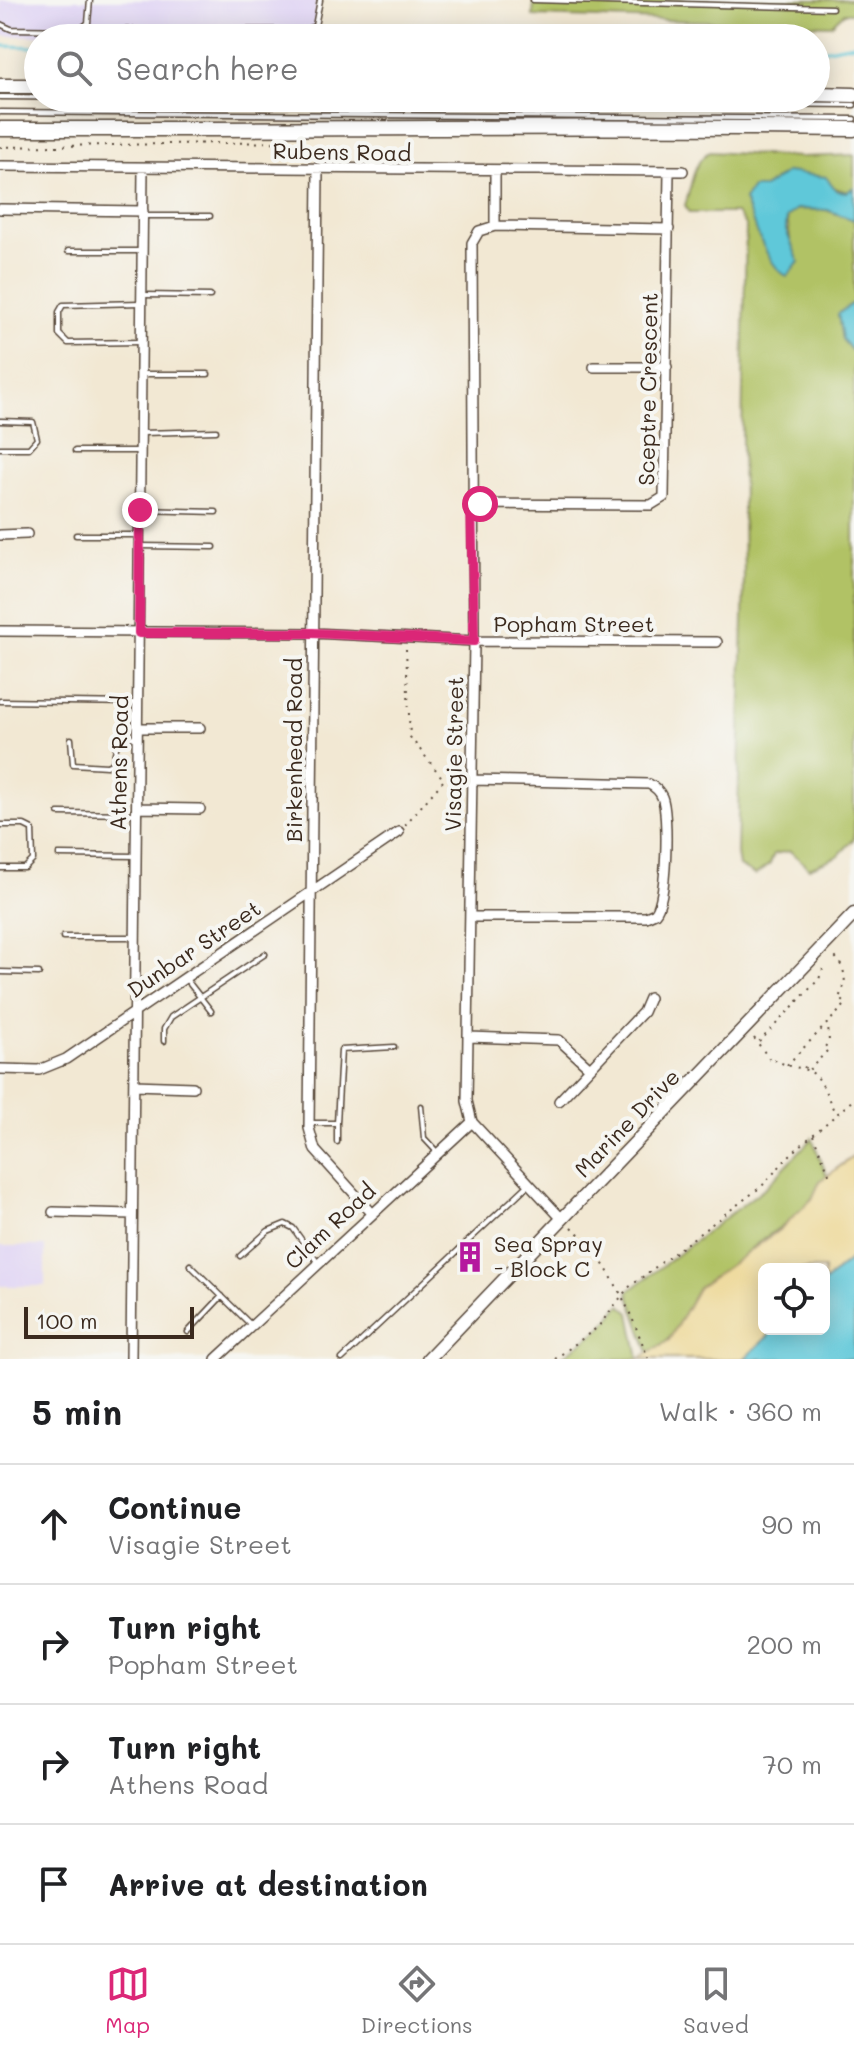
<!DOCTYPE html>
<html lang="en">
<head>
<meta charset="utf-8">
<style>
	:root { --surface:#fff; --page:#f2f2f2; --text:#202124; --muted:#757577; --line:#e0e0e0; --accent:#db2777 }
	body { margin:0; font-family:Mali,sans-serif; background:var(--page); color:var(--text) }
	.controls { position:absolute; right:24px; bottom:24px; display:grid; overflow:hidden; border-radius:12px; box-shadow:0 4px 20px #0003 }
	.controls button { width:72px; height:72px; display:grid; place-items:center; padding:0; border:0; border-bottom:2px solid var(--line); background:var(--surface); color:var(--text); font:40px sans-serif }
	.scale { position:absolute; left:24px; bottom:20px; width:170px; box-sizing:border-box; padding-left:8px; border:4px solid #3b2a1e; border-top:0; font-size:22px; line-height:28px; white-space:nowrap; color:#3b2a1e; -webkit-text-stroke:6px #f6f6f2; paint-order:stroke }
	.stop { position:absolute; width:24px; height:24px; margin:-18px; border:6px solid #db2777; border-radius:50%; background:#fff }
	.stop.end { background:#db2777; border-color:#fff; box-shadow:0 2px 8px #0008 }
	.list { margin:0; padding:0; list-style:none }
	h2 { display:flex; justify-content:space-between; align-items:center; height:104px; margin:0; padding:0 32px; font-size:34px }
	h2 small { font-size:26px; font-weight:400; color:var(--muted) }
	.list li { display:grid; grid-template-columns:52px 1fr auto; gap:24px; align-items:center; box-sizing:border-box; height:120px; padding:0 32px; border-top:2px solid var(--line) }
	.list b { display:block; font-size:30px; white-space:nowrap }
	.list p { margin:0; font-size:26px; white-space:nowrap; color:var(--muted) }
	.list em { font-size:26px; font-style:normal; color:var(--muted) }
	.icon { flex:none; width:44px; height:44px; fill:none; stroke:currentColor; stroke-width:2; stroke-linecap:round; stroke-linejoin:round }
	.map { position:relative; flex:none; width:854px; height:1359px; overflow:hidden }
	.search { position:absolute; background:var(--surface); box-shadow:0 4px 20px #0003; left:24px; right:24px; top:24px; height:88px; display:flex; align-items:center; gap:20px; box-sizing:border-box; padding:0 28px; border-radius:44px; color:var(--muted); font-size:30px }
	.sheet { height:584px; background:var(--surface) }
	nav { display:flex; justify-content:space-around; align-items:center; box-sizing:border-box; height:112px; border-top:2px solid var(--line); background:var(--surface); font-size:22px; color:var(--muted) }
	nav a { display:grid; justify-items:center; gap:4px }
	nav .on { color:var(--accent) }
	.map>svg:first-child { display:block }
	.built { fill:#e0d4f4 }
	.green { fill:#b1c265; stroke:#767642; stroke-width:2 }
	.sand { fill:#eeda9e; stroke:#94825e; stroke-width:2 }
	.water { fill:#5ec8d9; stroke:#4c797c; stroke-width:2 }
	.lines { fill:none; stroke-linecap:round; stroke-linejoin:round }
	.stream { stroke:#5ec8d9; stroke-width:3 }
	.service-casing { stroke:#564639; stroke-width:7 }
	.minor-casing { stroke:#564639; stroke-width:12 }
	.secondary-casing { stroke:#564639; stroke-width:15 }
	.primary-casing { stroke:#564639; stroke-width:17 }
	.path { stroke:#564639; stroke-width:2; stroke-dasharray:2 6; stroke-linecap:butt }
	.service { stroke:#fff; stroke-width:4 }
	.minor { stroke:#fff; stroke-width:9 }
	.secondary { stroke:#fff; stroke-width:12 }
	.primary { stroke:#fff; stroke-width:14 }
	.route { stroke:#db2777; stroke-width:10 }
	.labels { text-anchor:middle; stroke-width:8; stroke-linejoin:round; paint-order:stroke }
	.street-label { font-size:22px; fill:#3b2a1e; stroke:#f6f6f2 }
	.poi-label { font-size:22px; fill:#3b2a1e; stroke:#f6f6f2; text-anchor:start }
</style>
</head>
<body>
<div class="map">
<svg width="854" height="1359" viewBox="0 0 854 1359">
	<rect width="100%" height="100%" fill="#f6f6f2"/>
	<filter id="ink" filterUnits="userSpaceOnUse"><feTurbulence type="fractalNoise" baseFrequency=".0125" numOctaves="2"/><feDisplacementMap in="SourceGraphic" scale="16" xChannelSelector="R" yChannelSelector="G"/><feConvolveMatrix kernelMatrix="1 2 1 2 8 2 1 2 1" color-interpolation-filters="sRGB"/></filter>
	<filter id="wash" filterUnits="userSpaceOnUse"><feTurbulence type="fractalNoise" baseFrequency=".006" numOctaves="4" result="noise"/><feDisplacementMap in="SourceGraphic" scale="32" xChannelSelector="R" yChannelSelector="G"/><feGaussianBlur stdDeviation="1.8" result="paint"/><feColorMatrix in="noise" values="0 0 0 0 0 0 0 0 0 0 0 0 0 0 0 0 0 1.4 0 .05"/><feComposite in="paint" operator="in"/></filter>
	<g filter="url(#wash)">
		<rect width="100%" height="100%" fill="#f2e8d3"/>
		<!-- built -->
		<path class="built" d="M0,0H316L315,33L0,36Z
			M0,1246H45V1286H0Z"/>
		<!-- green -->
		<path class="green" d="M534,0H854V13H844L831,25L533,16Z
			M709,152L801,157L854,155V187L847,192L787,172L764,188H752L744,200L757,223L791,245L787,217L797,209L826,210L854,220V302L838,314L842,339L854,353V839L838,856L809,868L790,851L774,854L770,864L755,875L739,866L737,854L744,578L742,440L746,226L736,213H689L685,205C692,187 692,162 709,152Z
			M812,1138L827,1176C818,1183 817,1193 810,1201C792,1222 768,1234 748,1251C712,1281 690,1329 649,1353L628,1292L767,1186Z
			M621,1305L630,1313L639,1359H559L600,1329Z"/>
		<!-- sand -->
		<path class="sand" d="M854,1156V1256L824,1283V1269H764V1329H776L744,1359H639L669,1340L698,1288L779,1230L812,1199L820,1181Z"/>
		<!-- water -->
		<path class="water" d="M787,172L826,177L837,191L847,192L854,187V220L827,210L797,209L787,217L786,230L799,262L787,276C768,268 752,219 744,200L752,188H764Z
			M854,302V353L842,339L838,314Z
			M854,1256V1359H744L776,1329H824V1283Z"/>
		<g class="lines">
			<!-- stream -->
			<path class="stream" d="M0,46L38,47
				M816,51L854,44"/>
		</g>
	</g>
	<g filter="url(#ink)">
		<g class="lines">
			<defs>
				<path id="service" d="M533,0L832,8
					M0,24L11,29L79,30L88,23L90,0
					M79,30H304L315,26L320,0
					M0,97L854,105
					M0,112L854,119
					M145,216H210
					M68,251H142
					M144,295L210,296
					M140,303L63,305L59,312V334L68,343L142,342
					M143,374H208
					M0,421L33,422L37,439L29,448H0
					M142,433L216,431
					M75,451H141
					M140,510L216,512
					M76,535H138
					M140,546L214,547
					M0,701L136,703
					M71,739L73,764L107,766L113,763L118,738L135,737
					M59,813L137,814
					M0,825H24L32,829L33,860L25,868H0
					M59,855L136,856
					M63,937H135
					M0,972L39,973
					M186,979L211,1011
					M164,1041V1029L171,1017L265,954
					M421,1106L424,1138L437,1152
					M311,1123H337V1142
					M337,1123L341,1050L394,1047
					M240,1256L268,1231L285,1224L293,1228L318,1263
					M190,1265L251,1325
					M188,1332L222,1296
					M342,1359L527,1186"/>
				<path id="minor" d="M0,166L683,171
					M318,170L309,1128L315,1150L371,1212
					M495,171V226
					M0,209L143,211
					M594,367H667
					M471,504L651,505L664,497L669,171
					M0,535L27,534
					M0,631L313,633L474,641L717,642
					M138,728H200
					M472,780L649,784C655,787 659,790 662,797C669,813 667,901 655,913L646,917H472
					M137,808L200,809
					M469,1037L559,1040L590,1068
					M0,1069L39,1070L66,1059L399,832
					M134,1085L193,1087
					M559,1101L643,1012L649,998
					M53,1212L132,1214
					M562,1219L472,1122L467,1101L474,641L472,243L479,231L495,226L669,229
					M131,1359L143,168
					M216,1359L472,1122"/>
				<path id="secondary" d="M428,1359L854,914"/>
				<path id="primary" d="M0,86H38
					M816,94L854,95
					M0,129C285,130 569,125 854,129"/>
			</defs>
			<!-- service casing -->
			<use href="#service" class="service-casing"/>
			<!-- minor casing -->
			<use href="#minor" class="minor-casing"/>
			<!-- secondary casing -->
			<use href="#secondary" class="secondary-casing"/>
			<!-- primary casing -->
			<use href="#primary" class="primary-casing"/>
			<!-- path -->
			<path class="path" d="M0,147L279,142
				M406,649L410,737L444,780
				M405,825L444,780H462
				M754,1038L771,1061L777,1060C787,1069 806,1065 817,1077C824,1085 829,1102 835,1112
				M759,1042L819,979L823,969
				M787,1065L846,1004L839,997C848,983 846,969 835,957
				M804,1068L807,1065L810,1069L827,1051L824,1048L829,1042L828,1025
				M813,1135L831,1178
				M572,1227C611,1265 629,1308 648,1358
				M555,1359L598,1327L628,1288L762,1186L790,1155L854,1099"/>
			<!-- service -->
			<use href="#service" class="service"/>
			<!-- minor -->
			<use href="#minor" class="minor"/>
			<!-- secondary -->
			<use href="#secondary" class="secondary"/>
			<!-- primary -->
			<use href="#primary" class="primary"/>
		</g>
	</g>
	<g class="lines" filter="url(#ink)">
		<!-- route -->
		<path class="route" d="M140,510L139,633H313L474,641L471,504H480"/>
	</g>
	<!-- icons -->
	<defs>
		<symbol id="building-bare" viewBox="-9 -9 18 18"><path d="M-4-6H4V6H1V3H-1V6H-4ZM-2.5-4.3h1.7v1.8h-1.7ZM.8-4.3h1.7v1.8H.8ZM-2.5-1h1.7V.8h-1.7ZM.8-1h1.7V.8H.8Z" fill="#b5179e" stroke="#f6f6f2" stroke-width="2.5" paint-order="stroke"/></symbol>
	</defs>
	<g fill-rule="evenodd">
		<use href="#building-bare" x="448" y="1235" width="44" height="44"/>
	</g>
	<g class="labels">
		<!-- street labels -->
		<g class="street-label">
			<text transform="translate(342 152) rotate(1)" y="8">Rubens Road</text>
			<text transform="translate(648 389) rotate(-89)" y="8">Sceptre Crescent</text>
			<text x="574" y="632">Popham Street</text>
			<text transform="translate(294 750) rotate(-90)" y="8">Birkenhead Road</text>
			<text transform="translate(454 754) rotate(-89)" y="8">Visagie Street</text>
			<text transform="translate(119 763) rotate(-89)" y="8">Athens Road</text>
			<text transform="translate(194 949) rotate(-34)" y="8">Dunbar Street</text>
			<text transform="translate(627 1123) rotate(-46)" y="8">Marine Drive</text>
			<text transform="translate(330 1226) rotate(-43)" y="8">Clam Road</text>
		</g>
		<!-- poi labels -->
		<g class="poi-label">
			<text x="494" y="1252">Sea Spray<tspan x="494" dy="25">- Block C</tspan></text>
		</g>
	</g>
</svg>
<div class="controls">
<button><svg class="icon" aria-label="locate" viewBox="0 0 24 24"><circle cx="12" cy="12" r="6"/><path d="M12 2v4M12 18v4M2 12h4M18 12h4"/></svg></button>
</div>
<div class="scale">100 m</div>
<div class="stop" style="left:480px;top:504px"></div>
<div class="stop end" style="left:140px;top:510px"></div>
<div class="search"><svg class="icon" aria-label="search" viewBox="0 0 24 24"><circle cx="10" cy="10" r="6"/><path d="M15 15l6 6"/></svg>Search here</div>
</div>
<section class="sheet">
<h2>5 min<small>Walk · 360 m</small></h2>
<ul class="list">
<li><svg class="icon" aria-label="ahead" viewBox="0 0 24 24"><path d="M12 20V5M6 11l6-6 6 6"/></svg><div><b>Continue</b><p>Visagie Street</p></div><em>90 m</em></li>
<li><svg class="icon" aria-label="right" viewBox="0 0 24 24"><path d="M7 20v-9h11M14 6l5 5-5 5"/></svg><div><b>Turn right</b><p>Popham Street</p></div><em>200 m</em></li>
<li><svg class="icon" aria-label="right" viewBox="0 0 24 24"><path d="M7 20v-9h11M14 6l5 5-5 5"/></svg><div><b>Turn right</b><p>Athens Road</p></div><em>70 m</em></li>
<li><svg class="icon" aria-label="arrive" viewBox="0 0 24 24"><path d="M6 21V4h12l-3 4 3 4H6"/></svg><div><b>Arrive at destination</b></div></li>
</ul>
</section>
<nav>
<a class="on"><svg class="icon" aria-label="map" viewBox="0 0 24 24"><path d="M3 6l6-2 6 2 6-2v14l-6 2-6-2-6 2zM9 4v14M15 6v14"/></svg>Map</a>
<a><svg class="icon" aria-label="directions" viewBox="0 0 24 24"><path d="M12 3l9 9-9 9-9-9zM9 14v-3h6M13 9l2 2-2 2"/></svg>Directions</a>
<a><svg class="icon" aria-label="saved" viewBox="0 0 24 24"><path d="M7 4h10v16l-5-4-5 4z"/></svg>Saved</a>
</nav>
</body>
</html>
